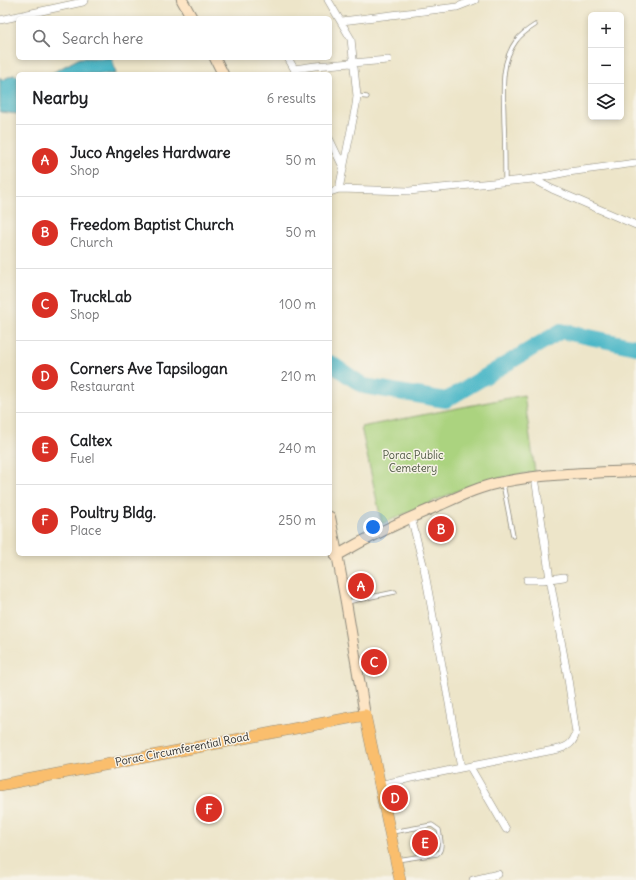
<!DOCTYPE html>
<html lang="en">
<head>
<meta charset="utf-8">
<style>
	:root { --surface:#fff; --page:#f2f2f2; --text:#202124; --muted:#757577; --line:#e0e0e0; --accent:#d93025 }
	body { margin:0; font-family:Delius,sans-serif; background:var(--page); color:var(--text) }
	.controls { position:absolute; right:12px; top:12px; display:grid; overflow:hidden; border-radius:6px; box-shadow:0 2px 6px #0003 }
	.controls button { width:36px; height:36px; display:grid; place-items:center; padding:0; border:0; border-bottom:1px solid var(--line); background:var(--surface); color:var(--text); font:20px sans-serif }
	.you { position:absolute; left:373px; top:527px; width:14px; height:14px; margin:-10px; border:3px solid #fff; border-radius:50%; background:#1a73e8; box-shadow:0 0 0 6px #1a73e833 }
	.badge { display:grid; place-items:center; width:26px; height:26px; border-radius:50%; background:var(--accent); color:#fff; font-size:13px; font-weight:700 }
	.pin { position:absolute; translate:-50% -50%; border:2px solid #fff; box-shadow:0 1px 4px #0006 }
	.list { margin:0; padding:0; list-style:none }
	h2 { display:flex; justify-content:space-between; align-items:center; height:52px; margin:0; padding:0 16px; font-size:17px }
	h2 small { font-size:13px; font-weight:400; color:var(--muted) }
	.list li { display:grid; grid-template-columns:26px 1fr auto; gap:12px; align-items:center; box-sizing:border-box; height:72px; padding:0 16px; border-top:1px solid var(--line) }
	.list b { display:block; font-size:15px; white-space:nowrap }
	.list p { margin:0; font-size:13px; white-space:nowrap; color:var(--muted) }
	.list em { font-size:13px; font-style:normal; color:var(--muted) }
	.icon { flex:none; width:22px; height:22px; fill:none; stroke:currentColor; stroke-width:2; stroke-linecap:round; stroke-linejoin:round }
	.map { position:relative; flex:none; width:636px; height:880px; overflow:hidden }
	.search { position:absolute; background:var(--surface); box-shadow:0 2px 6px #0003; left:16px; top:16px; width:316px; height:44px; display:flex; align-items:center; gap:10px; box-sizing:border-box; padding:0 14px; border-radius:6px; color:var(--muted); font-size:15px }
	.panel { position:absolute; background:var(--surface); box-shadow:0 2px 6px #0003; left:16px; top:72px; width:316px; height:484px; border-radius:6px }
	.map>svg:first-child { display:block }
	.green { fill:#abd37f; stroke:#6b7f55 }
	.water { fill:#4bb7c7; stroke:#3b7179 }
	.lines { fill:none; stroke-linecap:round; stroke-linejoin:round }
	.river { stroke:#4bb7c7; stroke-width:16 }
	.lane-casing { stroke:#8c887a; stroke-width:5 }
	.street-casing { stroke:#8c887a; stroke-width:8 }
	.secondary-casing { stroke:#8c887a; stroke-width:12 }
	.primary-casing { stroke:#8c887a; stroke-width:12 }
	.lane { stroke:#fff; stroke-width:3.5 }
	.street { stroke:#fff; stroke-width:7 }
	.secondary { stroke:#fde5c5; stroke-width:10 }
	.primary { stroke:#fabe6d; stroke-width:11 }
	.labels { text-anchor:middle; stroke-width:3; stroke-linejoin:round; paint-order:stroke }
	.park-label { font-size:11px; fill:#4b5540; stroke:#f7f3e8 }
	.street-label { font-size:11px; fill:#2b2b2b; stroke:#f7f3e8 }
</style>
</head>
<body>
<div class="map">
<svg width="636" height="880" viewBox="0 0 636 880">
	<rect width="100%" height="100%" fill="#f7f3e8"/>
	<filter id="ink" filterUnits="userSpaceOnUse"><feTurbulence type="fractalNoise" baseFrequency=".025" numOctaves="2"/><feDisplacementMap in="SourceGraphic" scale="8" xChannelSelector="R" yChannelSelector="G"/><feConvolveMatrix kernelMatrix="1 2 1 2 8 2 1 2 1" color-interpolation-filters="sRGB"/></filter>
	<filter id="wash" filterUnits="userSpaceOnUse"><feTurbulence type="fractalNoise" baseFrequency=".012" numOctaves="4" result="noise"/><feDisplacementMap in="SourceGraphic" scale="16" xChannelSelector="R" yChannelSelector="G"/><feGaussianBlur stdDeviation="0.9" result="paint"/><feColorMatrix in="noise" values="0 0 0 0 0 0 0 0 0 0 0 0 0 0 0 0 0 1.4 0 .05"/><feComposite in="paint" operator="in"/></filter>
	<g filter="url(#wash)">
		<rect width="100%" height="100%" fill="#ede5c9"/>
		<!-- green -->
		<path class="green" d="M524,395L535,472L489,480L464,488L382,524L361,427Z"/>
		<!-- water -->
		<path class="water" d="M80,58H112L116,74H50Z
			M13,75L18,76V114L0,112V77L2,80Z"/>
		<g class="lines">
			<!-- river -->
			<path class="river" d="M330,363L364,386L446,400L561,331L636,347"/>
		</g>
	</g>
	<g filter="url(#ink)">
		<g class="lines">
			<defs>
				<path id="lane" d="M357,96L367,97
					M505,181C505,161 505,142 504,122C504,95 499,64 516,41C521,34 527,30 535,25
					M503,484L513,536
					M347,602L395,592
					M392,832L432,825L439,830C440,837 444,849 437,854L397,860"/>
				<path id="street" d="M328,0L351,39L357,96L356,105L339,189
					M0,20L83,2L85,0
					M342,21L457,7L475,0
					M288,58L297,74
					M294,69L315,66L388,60
					M330,140L343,167
					M533,179L552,189L636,225
					M330,192L339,189L409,191L533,179L568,172L636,163
					M527,580H543L564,577
					M470,767L506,829
					M461,768L559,749C569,746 573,743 576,733L568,679L550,579L535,477
					M378,785L461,768L424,568L411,517
					M473,880L498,874"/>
				<path id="secondary" d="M182,0L192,18
					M215,58L223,74
					M330,517L346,602L365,715
					M336,556C370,536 404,520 440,505C460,496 481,486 503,482C546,473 592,473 636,471"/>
				<path id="primary" d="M0,785L365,715L400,880"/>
			</defs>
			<!-- lane casing -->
			<use href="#lane" class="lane-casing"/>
			<!-- street casing -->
			<use href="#street" class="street-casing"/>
			<!-- secondary casing -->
			<use href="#secondary" class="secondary-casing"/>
			<!-- primary casing -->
			<use href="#primary" class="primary-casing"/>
			<!-- lane -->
			<use href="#lane" class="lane"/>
			<!-- street -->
			<use href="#street" class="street"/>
			<!-- secondary -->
			<use href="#secondary" class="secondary"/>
			<!-- primary -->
			<use href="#primary" class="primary"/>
		</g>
	</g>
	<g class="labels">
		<!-- park labels -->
		<g class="park-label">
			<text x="413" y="459">Porac Public<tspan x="413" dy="13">Cemetery</tspan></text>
		</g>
		<!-- street labels -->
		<g class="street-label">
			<text transform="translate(182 749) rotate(-11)" y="4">Porac Circumferential Road</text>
		</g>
	</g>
</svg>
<div class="controls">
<button>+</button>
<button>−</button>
<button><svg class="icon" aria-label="layers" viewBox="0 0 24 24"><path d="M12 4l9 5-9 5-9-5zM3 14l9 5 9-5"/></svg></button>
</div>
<div class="you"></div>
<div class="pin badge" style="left:361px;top:586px">A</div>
<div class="pin badge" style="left:441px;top:529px">B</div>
<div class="pin badge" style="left:374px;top:662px">C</div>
<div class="pin badge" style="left:395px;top:798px">D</div>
<div class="pin badge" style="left:425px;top:843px">E</div>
<div class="pin badge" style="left:209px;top:809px">F</div>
<div class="search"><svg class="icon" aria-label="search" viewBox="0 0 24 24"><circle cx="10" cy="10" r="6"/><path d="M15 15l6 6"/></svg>Search here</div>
<section class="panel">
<h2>Nearby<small>6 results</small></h2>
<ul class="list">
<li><span class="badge">A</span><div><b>Juco Angeles Hardware</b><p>Shop</p></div><em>50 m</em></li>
<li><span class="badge">B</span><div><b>Freedom Baptist Church</b><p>Church</p></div><em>50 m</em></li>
<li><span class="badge">C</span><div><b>TruckLab</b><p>Shop</p></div><em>100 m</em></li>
<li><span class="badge">D</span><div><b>Corners Ave Tapsilogan</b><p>Restaurant</p></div><em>210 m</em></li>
<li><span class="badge">E</span><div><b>Caltex</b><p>Fuel</p></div><em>240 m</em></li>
<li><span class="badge">F</span><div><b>Poultry Bldg.</b><p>Place</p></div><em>250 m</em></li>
</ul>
</section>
</div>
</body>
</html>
